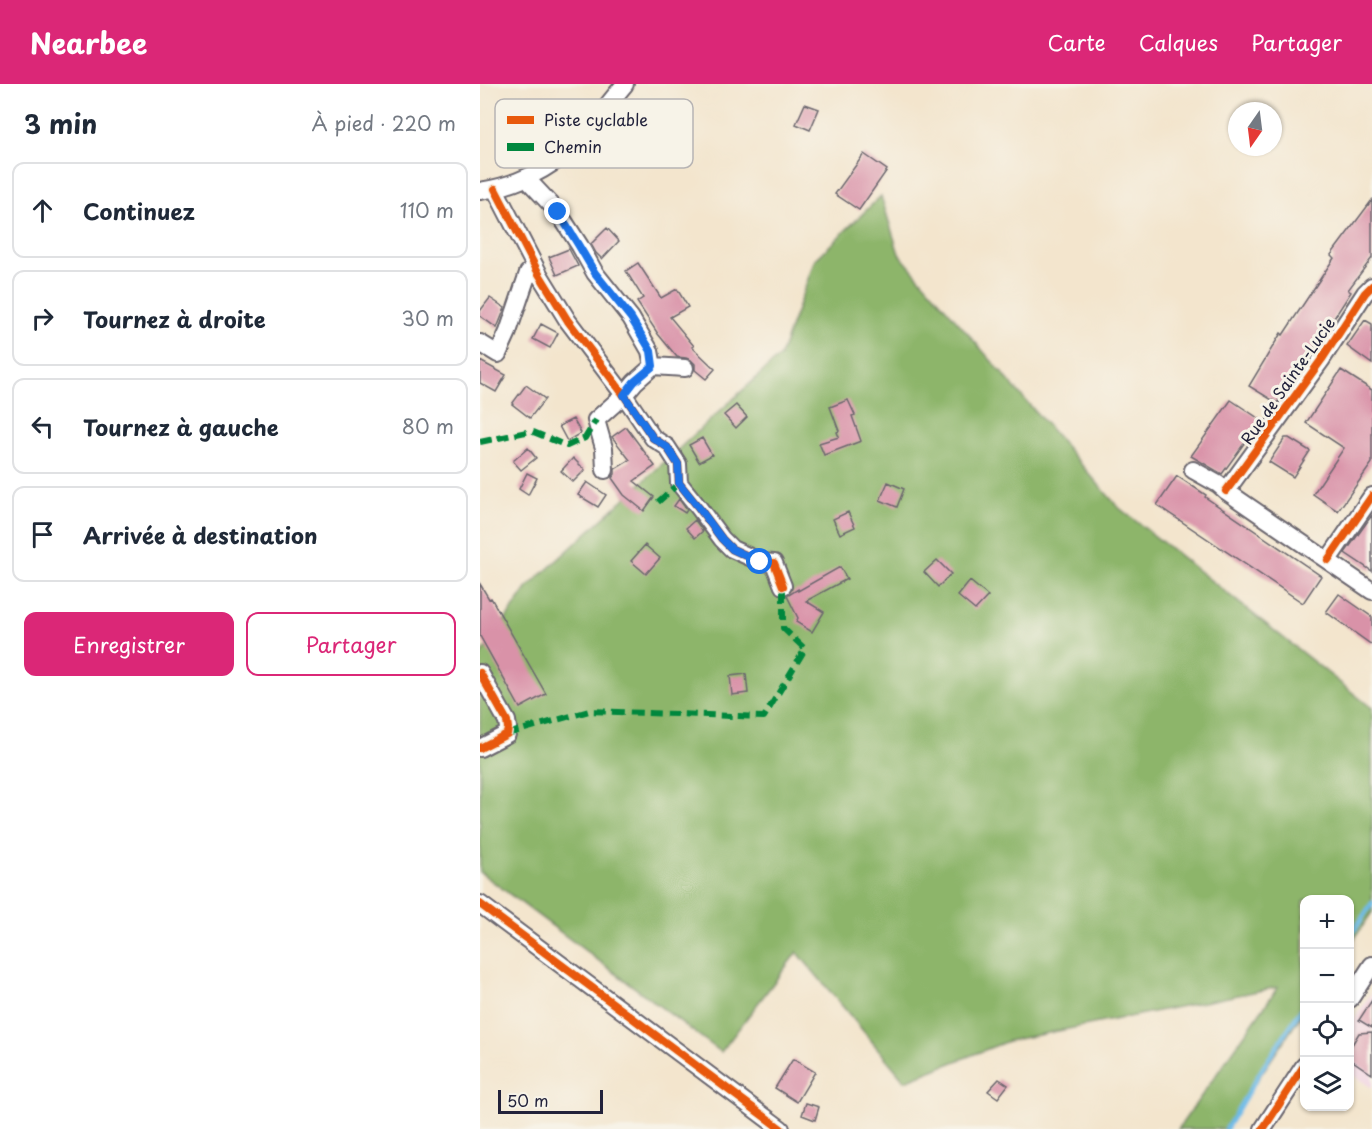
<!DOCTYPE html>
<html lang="fr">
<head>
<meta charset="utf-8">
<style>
	:root { --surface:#fff; --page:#f6f6f7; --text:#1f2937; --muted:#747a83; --line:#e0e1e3; --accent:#db2777 }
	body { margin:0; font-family:"Playpen Sans",sans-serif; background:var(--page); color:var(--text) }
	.controls { position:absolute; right:18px; bottom:18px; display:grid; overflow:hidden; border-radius:12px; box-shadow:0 2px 4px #0004 }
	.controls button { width:54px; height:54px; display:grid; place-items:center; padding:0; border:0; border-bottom:2px solid var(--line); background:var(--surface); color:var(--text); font:30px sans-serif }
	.compass { position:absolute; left:748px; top:18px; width:54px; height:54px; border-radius:50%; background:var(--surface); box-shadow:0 2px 4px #0004; rotate:194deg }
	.scale { position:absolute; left:18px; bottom:15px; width:105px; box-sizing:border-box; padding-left:6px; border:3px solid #22223b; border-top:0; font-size:16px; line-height:21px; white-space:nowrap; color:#22223b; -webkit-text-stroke:4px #f7f3e8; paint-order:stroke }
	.stop { position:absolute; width:18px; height:18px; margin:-14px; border:4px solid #1a73e8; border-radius:50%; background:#fff }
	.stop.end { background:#1a73e8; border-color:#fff; box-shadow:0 2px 6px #0008 }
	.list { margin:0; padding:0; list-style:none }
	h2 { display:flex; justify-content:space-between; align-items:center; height:78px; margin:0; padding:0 24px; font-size:26px }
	h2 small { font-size:20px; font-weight:400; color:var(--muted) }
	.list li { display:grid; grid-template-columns:39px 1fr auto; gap:18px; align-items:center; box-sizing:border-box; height:96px; margin:0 12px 12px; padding:0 12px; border:2px solid var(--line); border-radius:12px }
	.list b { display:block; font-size:22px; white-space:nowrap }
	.list em { font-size:20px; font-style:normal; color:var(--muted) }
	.actions { display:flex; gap:12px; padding:18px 24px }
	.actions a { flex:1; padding:14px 0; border:2px solid var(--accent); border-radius:12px; text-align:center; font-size:21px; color:var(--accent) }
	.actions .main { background:var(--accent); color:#fff }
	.icon { flex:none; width:33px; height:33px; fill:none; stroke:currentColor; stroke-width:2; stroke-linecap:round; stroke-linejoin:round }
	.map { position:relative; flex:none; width:892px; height:1045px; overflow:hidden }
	header { display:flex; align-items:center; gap:36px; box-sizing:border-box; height:84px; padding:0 30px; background:var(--accent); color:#fff }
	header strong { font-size:28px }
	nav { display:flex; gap:33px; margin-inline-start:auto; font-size:21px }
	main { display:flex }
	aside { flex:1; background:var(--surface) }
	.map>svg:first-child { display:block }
	.built { fill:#f1d0e3 }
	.forest { fill:#8db56b; stroke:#586c53; stroke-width:1.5 }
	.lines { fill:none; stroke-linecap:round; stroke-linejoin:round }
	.stream { stroke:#6ebbe8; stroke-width:4.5 }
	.building { fill:#d992a8 }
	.minor-casing { stroke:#6b666e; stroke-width:20 }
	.minor { stroke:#fff; stroke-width:16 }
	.quiet { stroke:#00873e; stroke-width:6; stroke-dasharray:12 6; stroke-linecap:butt }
	.cycleway-casing { stroke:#f7f3e8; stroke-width:11 }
	.cycleway { stroke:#e8590c; stroke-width:8 }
	.route { stroke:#1a73e8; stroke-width:8 }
	.labels { text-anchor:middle; stroke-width:6; stroke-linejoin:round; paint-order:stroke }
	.street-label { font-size:16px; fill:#22223b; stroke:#f7f3e8 }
	.key { fill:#f7f3e8; stroke:#b7b4b4; stroke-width:1.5 }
	.key-label { font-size:16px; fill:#22223b }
</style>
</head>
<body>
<header>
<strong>Nearbee</strong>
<nav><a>Carte</a><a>Calques</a><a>Partager</a></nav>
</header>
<main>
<aside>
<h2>3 min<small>À pied · 220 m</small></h2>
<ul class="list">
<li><svg class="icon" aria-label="ahead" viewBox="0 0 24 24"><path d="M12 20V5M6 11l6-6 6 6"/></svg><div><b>Continuez</b></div><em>110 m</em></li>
<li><svg class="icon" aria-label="right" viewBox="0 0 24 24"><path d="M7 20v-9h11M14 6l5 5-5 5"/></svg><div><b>Tournez à droite</b></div><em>30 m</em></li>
<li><svg class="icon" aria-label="left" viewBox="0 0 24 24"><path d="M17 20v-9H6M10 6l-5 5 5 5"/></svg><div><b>Tournez à gauche</b></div><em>80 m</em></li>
<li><svg class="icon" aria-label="arrive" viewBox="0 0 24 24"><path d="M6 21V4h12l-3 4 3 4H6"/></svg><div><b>Arrivée à destination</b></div></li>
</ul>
<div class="actions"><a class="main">Enregistrer</a><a>Partager</a></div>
</aside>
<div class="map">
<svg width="892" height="1045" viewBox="0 0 892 1045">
	<rect width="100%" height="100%" fill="#f7f3e8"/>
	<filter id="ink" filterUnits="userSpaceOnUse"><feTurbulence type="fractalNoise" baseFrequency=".0167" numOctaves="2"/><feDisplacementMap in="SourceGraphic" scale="12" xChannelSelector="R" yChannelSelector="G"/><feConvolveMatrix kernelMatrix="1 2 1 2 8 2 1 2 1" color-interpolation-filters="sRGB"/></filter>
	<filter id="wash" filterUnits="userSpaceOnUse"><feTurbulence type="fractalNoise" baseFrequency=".008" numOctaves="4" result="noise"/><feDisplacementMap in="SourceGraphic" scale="24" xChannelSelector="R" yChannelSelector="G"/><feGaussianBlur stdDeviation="1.35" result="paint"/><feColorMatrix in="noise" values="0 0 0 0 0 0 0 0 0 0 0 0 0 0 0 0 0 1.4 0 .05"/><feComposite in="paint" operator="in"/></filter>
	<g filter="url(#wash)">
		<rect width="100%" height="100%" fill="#f3e5cd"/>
		<!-- built -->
		<path class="built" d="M892,908V1004L870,989V941Z"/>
		<!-- forest -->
		<path class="forest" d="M401,112L419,170L638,423L892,624V828L870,861V816H824V927L744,1045H698L798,903L528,957L425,997L317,868L241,968L0,788V572L49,502L300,272L335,176Z"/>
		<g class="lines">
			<!-- stream -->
			<path class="stream" d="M870,853L892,819
				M746,1045L782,985L824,921"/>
		</g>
		<g id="blocks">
			<!-- building -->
			<path class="building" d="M325,20L339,25L330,46L316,40Z
				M384,70L407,86L379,126L355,110Z
				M892,116V174L868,206L871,208L832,268L823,283L797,319L769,302L801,249L803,251L854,174L851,171Z
				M127,144L139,157L122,175L116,169L111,160Z
				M89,165L98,182L77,191L69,173Z
				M158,179L181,214L197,205L208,223L190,233L214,262L212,263L235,285L226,295L215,286V280L211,276L206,274L197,273L178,250L157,218L163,214L146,187Z
				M10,214L25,224L17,244L0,232V227Z
				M885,236L892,240V280L867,262Z
				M61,240L78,249L70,264L53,255Z
				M0,277L26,291L16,308L0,299Z
				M861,286L892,306V379L858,427L833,410L864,364L826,339Z
				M46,301L65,315L50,334L32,320Z
				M368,316L375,331L372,332L381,357L344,371L339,359L359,353L357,348L359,347L350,323Z
				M751,316L781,336L742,390L711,372Z
				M256,321L267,333L256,344L244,331Z
				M93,335L101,349L87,357L79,342Z
				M146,343L175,382L154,397L174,413L164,427L144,411L132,394L135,390V385L150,376L132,353Z
				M222,354L232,371L219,378L209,361Z
				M805,354H809L830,367L813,393L789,378Z
				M48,364L56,374L41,386L33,377Z
				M93,374L105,386L93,398L81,387Z
				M47,389L57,394L48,411L39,405Z
				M697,392L726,411L725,413L841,492L823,519L677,421Z
				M107,398L126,411L118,423L98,411Z
				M408,398L424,405L417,423L400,416Z
				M199,415L207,426L205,429L194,422Z
				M368,428L375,443L360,450L353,435Z
				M892,431V487L865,469Z
				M215,436L223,447L215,454L206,444Z
				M165,461L180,474L166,490L151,477Z
				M457,476L471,490L458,503L444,488Z
				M360,483L367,495L326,517L344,528L332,548L316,538L318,534L307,512L318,505V507Z
				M490,497L508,512L495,526L478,512Z
				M0,500L9,515L11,514L66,610L40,624L0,552Z
				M859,510L892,533V561L846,528Z
				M266,590L268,609L252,611L250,592Z
				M892,916V944L879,936Z
				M892,948V990L870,975V964L879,949Z
				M313,975L335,988L317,1018L295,1004Z
				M519,995L528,1001L518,1014L508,1007Z
				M326,1019L339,1023L335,1036L322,1031Z"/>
		</g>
	</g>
	<g filter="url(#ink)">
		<use href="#blocks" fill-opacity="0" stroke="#6b666e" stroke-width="1.5"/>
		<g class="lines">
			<defs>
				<path id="minor" d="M46,94L78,128L100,162L115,189L151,234L170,267L173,282
					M15,105L59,190L88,237L144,311L173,354L187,363L198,380L199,399L219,424L242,455L252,465L281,478L294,479L303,502
					M0,107C35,102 69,86 95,61C101,55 107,47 112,40C123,27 134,13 145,0
					M0,259L18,270L28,248L48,189L59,190
					M125,386L124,364L116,336L144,311L155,298L173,282L205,284
					M713,386L738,400L746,407L892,507
					M746,407L842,275L885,209L892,202
					M848,476L892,412
					M0,589L27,637L28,644L27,650L0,664
					M0,820L301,1045
					M870,915L892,881
					M783,1045L824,982"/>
			</defs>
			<!-- minor casing -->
			<use href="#minor" class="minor-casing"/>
			<!-- minor -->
			<use href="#minor" class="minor"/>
			<!-- quiet -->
			<path class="quiet" d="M0,358L51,347L87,362L105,354L116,336
				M178,418L199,399
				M27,650L109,627L284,633L325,565L303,544V502"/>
			<defs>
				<path id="cycleway" d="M15,105L59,190L88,237L144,311L173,354L187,363L198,380L199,399L219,424L242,455L252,465L281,478L294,479L303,502
					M746,407L842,275L885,209L892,202
					M848,476L892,412
					M0,589L27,637L28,644L27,650L0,664
					M0,820L301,1045
					M783,1045L824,982"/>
			</defs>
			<!-- cycleway casing -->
			<use href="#cycleway" class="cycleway-casing"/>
			<!-- cycleway -->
			<use href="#cycleway" class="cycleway"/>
		</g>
	</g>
	<g class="lines" filter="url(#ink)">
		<!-- route -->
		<path class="route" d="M78,128L99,162L115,189L151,234L171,267L173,282L154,298L144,311L173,354L187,363L198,380L199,399L219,424L242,455L252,465L280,478"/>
	</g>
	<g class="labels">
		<!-- street labels -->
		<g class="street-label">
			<text transform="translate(808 297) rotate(-55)" y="6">Rue de Sainte-Lucie</text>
		</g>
	</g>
	<!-- legend -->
	<rect x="15" y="15" width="198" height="69" rx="9" class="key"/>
	<rect x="27" y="32" width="27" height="8" fill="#e8590c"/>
	<rect x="27" y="59" width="27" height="8" fill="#00873e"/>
	<g class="key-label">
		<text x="64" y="42">Piste cyclable</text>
		<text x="64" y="69">Chemin</text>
	</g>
</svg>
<div class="controls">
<button>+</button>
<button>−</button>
<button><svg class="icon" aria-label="locate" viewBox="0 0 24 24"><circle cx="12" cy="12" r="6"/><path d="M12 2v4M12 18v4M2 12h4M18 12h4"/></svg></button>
<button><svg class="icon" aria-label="layers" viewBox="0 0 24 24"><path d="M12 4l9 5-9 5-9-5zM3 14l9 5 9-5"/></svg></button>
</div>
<svg class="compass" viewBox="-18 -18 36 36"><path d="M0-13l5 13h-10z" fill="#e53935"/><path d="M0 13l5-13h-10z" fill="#747a83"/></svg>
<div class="scale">50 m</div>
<div class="stop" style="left:280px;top:478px"></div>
<div class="stop end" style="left:78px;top:128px"></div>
</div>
</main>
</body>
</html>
